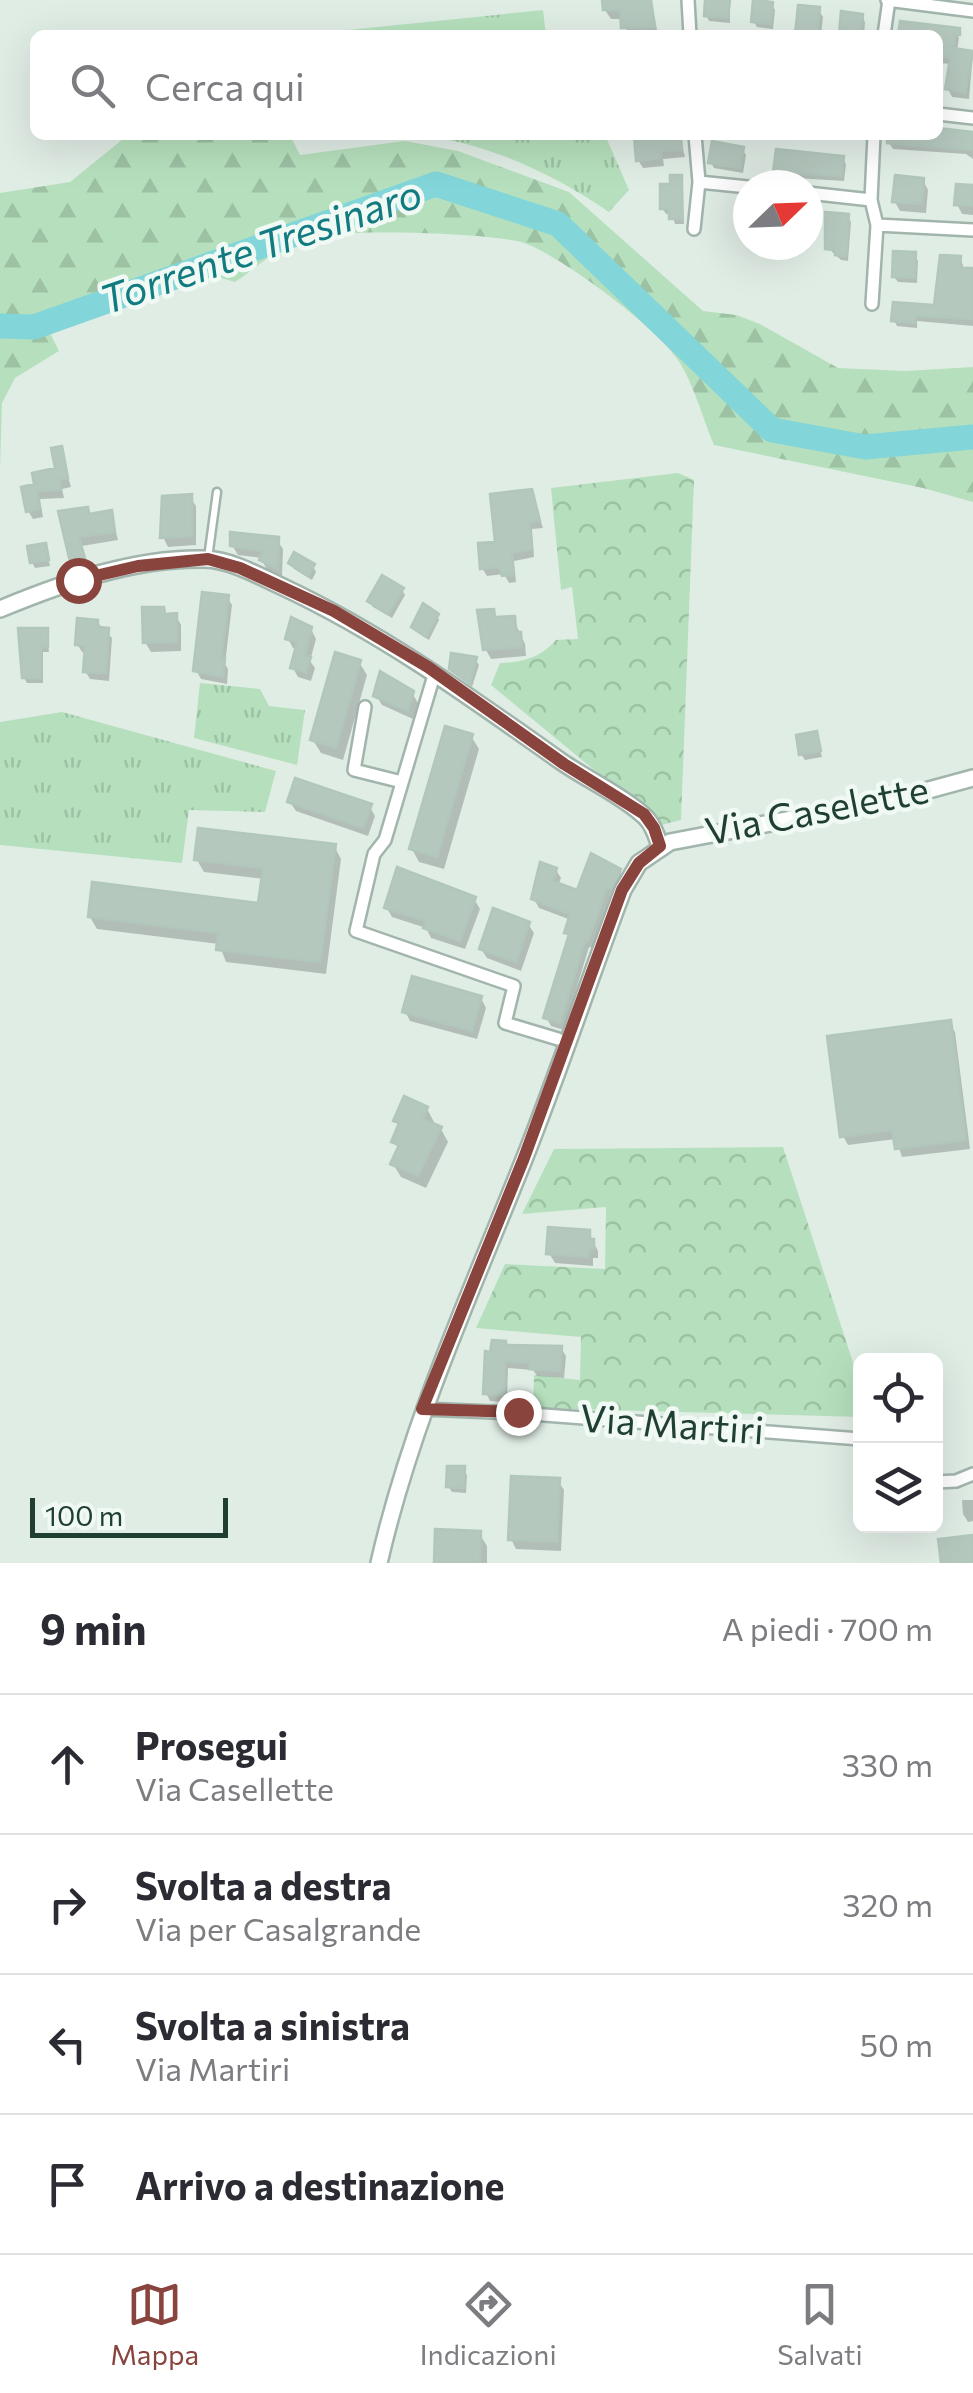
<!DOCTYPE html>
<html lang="it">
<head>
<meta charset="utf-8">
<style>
	:root { --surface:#fff; --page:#f7f7f7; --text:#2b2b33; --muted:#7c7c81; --line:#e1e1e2; --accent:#8a443e }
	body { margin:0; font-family:Commissioner,sans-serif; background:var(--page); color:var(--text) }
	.controls { position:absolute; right:30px; bottom:30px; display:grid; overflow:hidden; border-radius:15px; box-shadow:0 10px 40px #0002 }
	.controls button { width:90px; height:90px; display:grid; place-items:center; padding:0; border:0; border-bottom:2px solid var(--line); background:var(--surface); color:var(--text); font:50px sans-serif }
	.compass { position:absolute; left:733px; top:170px; width:90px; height:90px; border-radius:50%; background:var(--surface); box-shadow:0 10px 40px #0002; rotate:67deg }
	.scale { position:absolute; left:30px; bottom:25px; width:198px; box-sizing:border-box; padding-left:10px; border:5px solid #1f3f32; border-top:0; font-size:28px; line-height:35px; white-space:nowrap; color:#1f3f32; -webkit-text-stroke:8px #f1f9f4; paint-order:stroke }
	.stop { position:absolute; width:30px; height:30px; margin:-22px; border:8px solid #8a443e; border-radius:50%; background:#fff }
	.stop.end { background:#8a443e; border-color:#fff; box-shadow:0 2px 10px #0008 }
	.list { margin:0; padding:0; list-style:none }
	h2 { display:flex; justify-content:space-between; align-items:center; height:130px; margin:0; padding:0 40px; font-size:42px }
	h2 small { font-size:32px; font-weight:400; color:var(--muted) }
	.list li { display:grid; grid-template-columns:65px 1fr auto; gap:30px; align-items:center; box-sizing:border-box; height:140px; padding:0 40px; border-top:2px solid var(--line) }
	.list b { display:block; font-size:38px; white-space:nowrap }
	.list p { margin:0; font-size:32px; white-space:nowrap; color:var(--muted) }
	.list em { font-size:32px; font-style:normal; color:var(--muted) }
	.icon { flex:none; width:55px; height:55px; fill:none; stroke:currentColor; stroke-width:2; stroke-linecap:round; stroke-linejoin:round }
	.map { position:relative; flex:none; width:973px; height:1563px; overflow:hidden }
	.search { position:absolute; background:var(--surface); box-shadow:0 10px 40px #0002; left:30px; right:30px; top:30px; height:110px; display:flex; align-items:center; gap:25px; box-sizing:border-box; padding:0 35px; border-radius:15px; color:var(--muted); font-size:38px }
	.sheet { height:690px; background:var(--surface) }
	nav { display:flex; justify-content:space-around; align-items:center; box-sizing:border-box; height:140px; border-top:2px solid var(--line); background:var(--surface); font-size:28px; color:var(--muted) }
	nav a { display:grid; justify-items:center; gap:5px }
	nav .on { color:var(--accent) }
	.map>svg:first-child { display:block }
	.grass { fill:url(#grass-tufts) }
	.forest { fill:url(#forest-firs) }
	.park { fill:url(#park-crowns) }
	.shadow { fill:#0003 }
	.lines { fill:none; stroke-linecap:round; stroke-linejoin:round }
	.river { stroke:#82d5d8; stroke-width:25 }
	.building { fill:#b5c8be; stroke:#b2c7bc; stroke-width:2.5 }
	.service-casing { stroke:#a2b5ac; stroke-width:11 }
	.minor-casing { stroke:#a2b5ac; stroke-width:16 }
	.tertiary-casing { stroke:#a2b5ac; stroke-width:20 }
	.service { stroke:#fff; stroke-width:6 }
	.minor { stroke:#fff; stroke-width:11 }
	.tertiary { stroke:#fff; stroke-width:15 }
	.route { stroke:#8a443e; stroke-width:12 }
	.labels { text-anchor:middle; stroke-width:9; stroke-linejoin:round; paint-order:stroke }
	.street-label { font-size:38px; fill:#1f3f32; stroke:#f1f9f4 }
	.water-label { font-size:40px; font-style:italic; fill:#127b81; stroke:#f1f9f4 }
</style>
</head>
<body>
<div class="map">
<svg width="973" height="1563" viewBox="0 0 973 1563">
	<defs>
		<pattern id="grass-tufts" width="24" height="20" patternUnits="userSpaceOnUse" patternTransform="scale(2.5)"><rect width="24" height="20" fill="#b6e0bd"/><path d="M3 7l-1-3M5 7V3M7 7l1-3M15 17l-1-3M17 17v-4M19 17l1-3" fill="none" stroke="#9cc1a3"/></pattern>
		<pattern id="forest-firs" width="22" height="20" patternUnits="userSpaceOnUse" patternTransform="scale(2.5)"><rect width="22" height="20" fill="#b6e0bd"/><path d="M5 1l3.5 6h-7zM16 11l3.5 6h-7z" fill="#9cc1a3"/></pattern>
		<pattern id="park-crowns" width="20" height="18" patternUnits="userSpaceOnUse" patternTransform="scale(2.5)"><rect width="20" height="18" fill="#b6e0bd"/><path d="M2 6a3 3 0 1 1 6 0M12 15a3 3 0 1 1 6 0" fill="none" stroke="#9cc1a3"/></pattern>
	</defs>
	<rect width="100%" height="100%" fill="#e0ede5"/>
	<!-- grass -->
	<path class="grass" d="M543,10L546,35H299Z
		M413,135H605L629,190L609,212C554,174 480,139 413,135Z
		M200,683L260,689L269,706L305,710L297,765L194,738Z
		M62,712L276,771L265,812L189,810L182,863L0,845V722Z"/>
	<!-- forest -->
	<path class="forest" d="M128,135H290L300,155L405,141L458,151L569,192L703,311L736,315L760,324L838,368L905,371L973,367V502L923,488L714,445C703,419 693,382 678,360C655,326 566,260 527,244C497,232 328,228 299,239C277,248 255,269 235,282L207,274L50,333L59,351L15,378L2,403L0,469V193L70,182Z"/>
	<!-- park -->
	<path class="park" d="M678,473L694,480L681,820L661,825L491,685L500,663C523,662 540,658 556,640L578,639L572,587L561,590L551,488Z
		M783,1147L860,1384V1417L533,1408L534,1375L580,1380L581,1337L476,1328L505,1264L605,1269L606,1207L522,1214L554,1149Z"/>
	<!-- shadow -->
	<path class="shadow" d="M605,0H651L658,35H628L623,19H611L605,10Z
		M708,0H730V23L709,21L706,15Z
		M772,4L775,10L773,29L757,27L754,22Z
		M818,9L823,17L821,35H797Z
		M862,16L865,22L864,35H842Z
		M954,30L959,38L957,51L973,54L969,99L952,97L948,89L952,64L938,63V35H901Z
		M938,131L973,135V159L966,154L893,149L889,143L890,135H938Z
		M636,135L680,137L685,157L663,159L664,166L643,168L638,160Z
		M742,149L746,155L743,173L714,168L711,162Z
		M842,158L846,164L844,181L779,177L776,172Z
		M680,178L683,184L684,224H675L672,214H666L662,208Z
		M923,180L928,190L926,213L900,211L895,202Z
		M973,188V215L962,214L957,204Z
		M848,216L851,222L848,261L841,260L828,248Z
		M915,255L918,261L917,283L898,282L894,277Z
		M960,259L963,265L961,298L973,299V326L917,321V328L897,326L894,320L937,308Z
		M60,449L71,487L62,489L64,498L40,499L43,517L33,519L28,511L37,486L58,470Z
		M531,492L543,528L532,529L534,557L514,561L516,582L509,583L504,574L487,576L482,568Z
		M190,497L196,506V545L168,547L163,537Z
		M87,510L91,516L111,513L118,540L82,546L89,571L79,573L61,513Z
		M277,540L283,549L282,576L267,570L261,558L238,555L232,545Z
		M45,546L50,566L35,568L32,562Z
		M290,563L313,566L316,572L312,580L294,569Z
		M402,590L405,595L392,618L373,607L369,601Z
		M227,597L232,605L225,664L228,669L227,684L201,679L196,670Z
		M163,609L167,616H176L181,625V651L151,652L145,642Z
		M493,611L498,620L513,618L525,644L526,656L491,659L486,650Z
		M437,615L439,620L429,640L416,631L413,627Z
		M97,622L112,638L109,681L90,679L85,671L87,653L82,652L77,644Z
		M311,629L316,639L310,661L315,668L311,681L298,677L293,668L298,650L293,648L288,639Z
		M46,630L49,652H43V683H27L24,678Z
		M475,659L479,665L472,687L452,668Z
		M359,662L367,675L343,760L321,753L313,740Z
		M412,693L418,703L413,719L382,705L376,695Z
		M816,734L822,757L805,760L801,754Z
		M471,736L479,749L444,869L419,862L412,849Z
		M290,802L370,807L375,816L368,836L296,811Z
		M334,846L341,859L326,974L226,962L219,944L97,929L90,917L260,905L264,879L204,872L197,860Z
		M556,870L561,878L558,886L578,893L620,871L624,879L616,896L611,894L593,948L589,947L564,1030L551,1026L546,1017L570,938L567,932L571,920L539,908L534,899Z
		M474,899L480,909L465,949L431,938L426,928L392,917L387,908Z
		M528,924L534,933L521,971L487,958L481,949Z
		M481,998L486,1008L477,1039L410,1021L405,1011Z
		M949,1023L955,1032L970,1149L902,1157L896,1139L848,1145L843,1136Z
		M427,1109L434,1122L433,1126L441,1129L448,1142L426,1188L401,1177L393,1164L399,1150L394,1141L400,1128L396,1120Z
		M589,1233L598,1251V1258H593V1266L555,1263L549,1253Z
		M507,1348H561L566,1356L564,1378L537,1376L533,1370L508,1368L507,1402L490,1401L486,1393Z
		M463,1469L467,1475L466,1493L452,1492L448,1486Z
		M558,1481L564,1490L561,1551L516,1549L511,1539Z
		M962,1500H973V1521L968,1522L963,1514Z
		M479,1533L487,1546V1563H436Z"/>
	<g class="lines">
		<!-- river -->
		<path class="river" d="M0,326L34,327L436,184L558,224L772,430L865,447L973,437"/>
	</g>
	<!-- building -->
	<path class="building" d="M602,0H651L655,27L621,28L620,10H603Z
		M705,0H730L728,18L704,16Z
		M753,0L773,2L771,24L751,22Z
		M798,5L820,7L817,35H795Z
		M841,11L863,14L861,35L839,34Z
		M900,21L960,28V35H955L953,48L973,51L965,93L945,89L950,58L938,56V35H898Z
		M938,128L973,132V150L887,143V135H938Z
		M634,135H681L682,150L660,151L661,158L636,161Z
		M712,141L744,147L740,168L708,163Z
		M776,149L844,156L842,176L773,172Z
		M670,175H682V219H669V209H660V184H670Z
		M895,175L924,178L922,204L892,202Z
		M956,184L973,185V206L954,205Z
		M825,212L849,214L846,256L835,255V250L825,249Z
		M893,251L916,252L915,278L892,277Z
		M940,255L961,256L960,268H973V319L915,316V323L891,321L893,302L934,305Z
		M62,446L68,478L59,480L61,490L37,491L40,509L26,512L21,487L34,484L32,473L55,468L51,448Z
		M532,489L540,521L529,522L532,549L512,553L513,575L502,576L499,567L480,569L478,543L495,542L490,494Z
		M192,494V536L160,538L162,496Z
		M88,507L89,514L112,510L115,532L79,537L86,562L71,566L58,511Z
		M230,532L279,537L278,569L259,560L263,551L230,546Z
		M46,543L49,560L30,563L27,546Z
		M294,552L315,564L308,576L288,563Z
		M382,575L404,588L388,614L367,601Z
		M202,592L229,595L221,658H225L223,677L193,671Z
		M423,603L439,614L426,637L411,627Z
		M142,607H164L165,614L177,613V642L143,643Z
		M494,609L495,617L515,616L516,632H521L522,647L483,650L477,610Z
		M291,617L312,627L305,655L311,657L306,672L290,668L297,642L285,639Z
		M77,618L98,620V627L109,628L106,673L83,672L85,646L75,645Z
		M18,628H48V647H41V678H22Z
		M335,652L361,660L336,748L310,740Z
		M451,653L477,657L470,684L449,669Z
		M380,671L414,691L408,711L373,696Z
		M445,726L473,734L437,857L409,849Z
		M817,731L821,751L799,755L796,735Z
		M295,778L372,804L363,828L287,802Z
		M198,828L336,844L320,962L216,950L218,933L88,917L92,882L258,903L263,868L194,860Z
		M591,853L621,869L611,889L607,887L588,941L585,940L560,1023L543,1018L569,934L564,933L570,914L531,899L540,862L557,868L553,881L577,890Z
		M397,867L476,897L460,941L423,928L426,921L384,908Z
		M493,908L530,922L516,962L479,949Z
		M412,976L482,996L472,1031L402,1012Z
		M951,1020L966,1140L895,1149L892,1130L840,1137L827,1036Z
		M404,1096L428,1107L423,1119L442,1127L418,1176L390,1164L399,1145L391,1142L399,1123L393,1121Z
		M548,1227L590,1230V1239H594V1249H589L588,1257L546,1254Z
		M492,1340L506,1341V1345L562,1346L560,1371L529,1369L530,1363L505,1361L504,1395L483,1394L485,1351L490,1352Z
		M447,1466H465L464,1488L446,1487Z
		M511,1476L560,1478L557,1542L508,1540Z
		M435,1529L481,1531L480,1563H434Z
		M973,1535V1563H941L938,1539Z"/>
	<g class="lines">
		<defs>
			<path id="service" d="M208,558L217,492"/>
			<path id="minor" d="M688,0L690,35
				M887,0L973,11
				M884,35L889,0
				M938,114L973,118
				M699,182L748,187
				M808,193L871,200
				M877,225L973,230
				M694,229L699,182L695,135
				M872,304L877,225L871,200L874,135
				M435,672L385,840L374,854L356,931L514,986L505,1023L558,1039
				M365,707L354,770L402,782
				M423,1409L518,1413L860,1439
				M936,1482L956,1481L973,1474"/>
			<path id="tertiary" d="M0,609C63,583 136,557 205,559C232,560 259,576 283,587C383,634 470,697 559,760C586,779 618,793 642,814C652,822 656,834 660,846
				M379,1563C411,1423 470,1295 523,1162C559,1072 589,980 623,890L639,863L670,842L892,800L973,778"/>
		</defs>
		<!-- service casing -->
		<use href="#service" class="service-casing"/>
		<!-- minor casing -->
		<use href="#minor" class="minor-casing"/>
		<!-- tertiary casing -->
		<use href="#tertiary" class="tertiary-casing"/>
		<!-- service -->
		<use href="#service" class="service"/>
		<!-- minor -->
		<use href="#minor" class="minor"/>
		<!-- tertiary -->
		<use href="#tertiary" class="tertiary"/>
	</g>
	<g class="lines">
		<!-- route -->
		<path class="route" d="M78,580L138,566L208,559L240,568L334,611L428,667L564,764L644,814L654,828L660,846L639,863L622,890L524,1158L422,1409L518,1412"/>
	</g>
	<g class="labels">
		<!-- street labels -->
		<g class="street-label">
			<text transform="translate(817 811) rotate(-11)" y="13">Via Caselette</text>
			<text transform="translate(672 1425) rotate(4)" y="13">Via Martiri</text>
		</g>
		<!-- water labels -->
		<g class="water-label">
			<text transform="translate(261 247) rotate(-19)" y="14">Torrente Tresinaro</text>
		</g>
	</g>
</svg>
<div class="controls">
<button><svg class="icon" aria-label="locate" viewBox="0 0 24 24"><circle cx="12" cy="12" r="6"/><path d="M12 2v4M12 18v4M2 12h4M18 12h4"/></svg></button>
<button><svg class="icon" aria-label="layers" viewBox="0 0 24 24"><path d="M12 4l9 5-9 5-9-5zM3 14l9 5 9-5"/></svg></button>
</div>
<svg class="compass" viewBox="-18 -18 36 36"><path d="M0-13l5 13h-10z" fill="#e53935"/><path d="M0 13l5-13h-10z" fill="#7c7c81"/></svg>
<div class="scale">100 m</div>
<div class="stop" style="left:78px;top:580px"></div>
<div class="stop end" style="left:518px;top:1412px"></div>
<div class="search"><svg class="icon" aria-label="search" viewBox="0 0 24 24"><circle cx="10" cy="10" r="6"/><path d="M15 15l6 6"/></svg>Cerca qui</div>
</div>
<section class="sheet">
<h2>9 min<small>A piedi · 700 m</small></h2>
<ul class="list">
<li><svg class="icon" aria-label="ahead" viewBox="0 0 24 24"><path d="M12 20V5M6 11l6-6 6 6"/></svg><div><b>Prosegui</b><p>Via Casellette</p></div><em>330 m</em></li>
<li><svg class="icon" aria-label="right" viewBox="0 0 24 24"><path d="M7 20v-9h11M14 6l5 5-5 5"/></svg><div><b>Svolta a destra</b><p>Via per Casalgrande</p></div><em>320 m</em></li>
<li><svg class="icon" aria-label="left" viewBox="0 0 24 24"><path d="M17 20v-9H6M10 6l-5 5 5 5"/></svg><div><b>Svolta a sinistra</b><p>Via Martiri</p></div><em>50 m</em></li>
<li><svg class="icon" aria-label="arrive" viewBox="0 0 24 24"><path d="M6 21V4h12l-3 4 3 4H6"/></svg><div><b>Arrivo a destinazione</b></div></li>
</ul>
</section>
<nav>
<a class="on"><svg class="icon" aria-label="map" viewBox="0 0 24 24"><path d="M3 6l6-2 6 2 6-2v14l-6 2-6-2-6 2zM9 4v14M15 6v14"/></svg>Mappa</a>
<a><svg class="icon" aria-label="directions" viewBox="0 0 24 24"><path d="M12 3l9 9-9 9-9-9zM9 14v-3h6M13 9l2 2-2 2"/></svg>Indicazioni</a>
<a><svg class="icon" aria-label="saved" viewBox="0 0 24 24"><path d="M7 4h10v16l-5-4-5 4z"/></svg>Salvati</a>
</nav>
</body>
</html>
